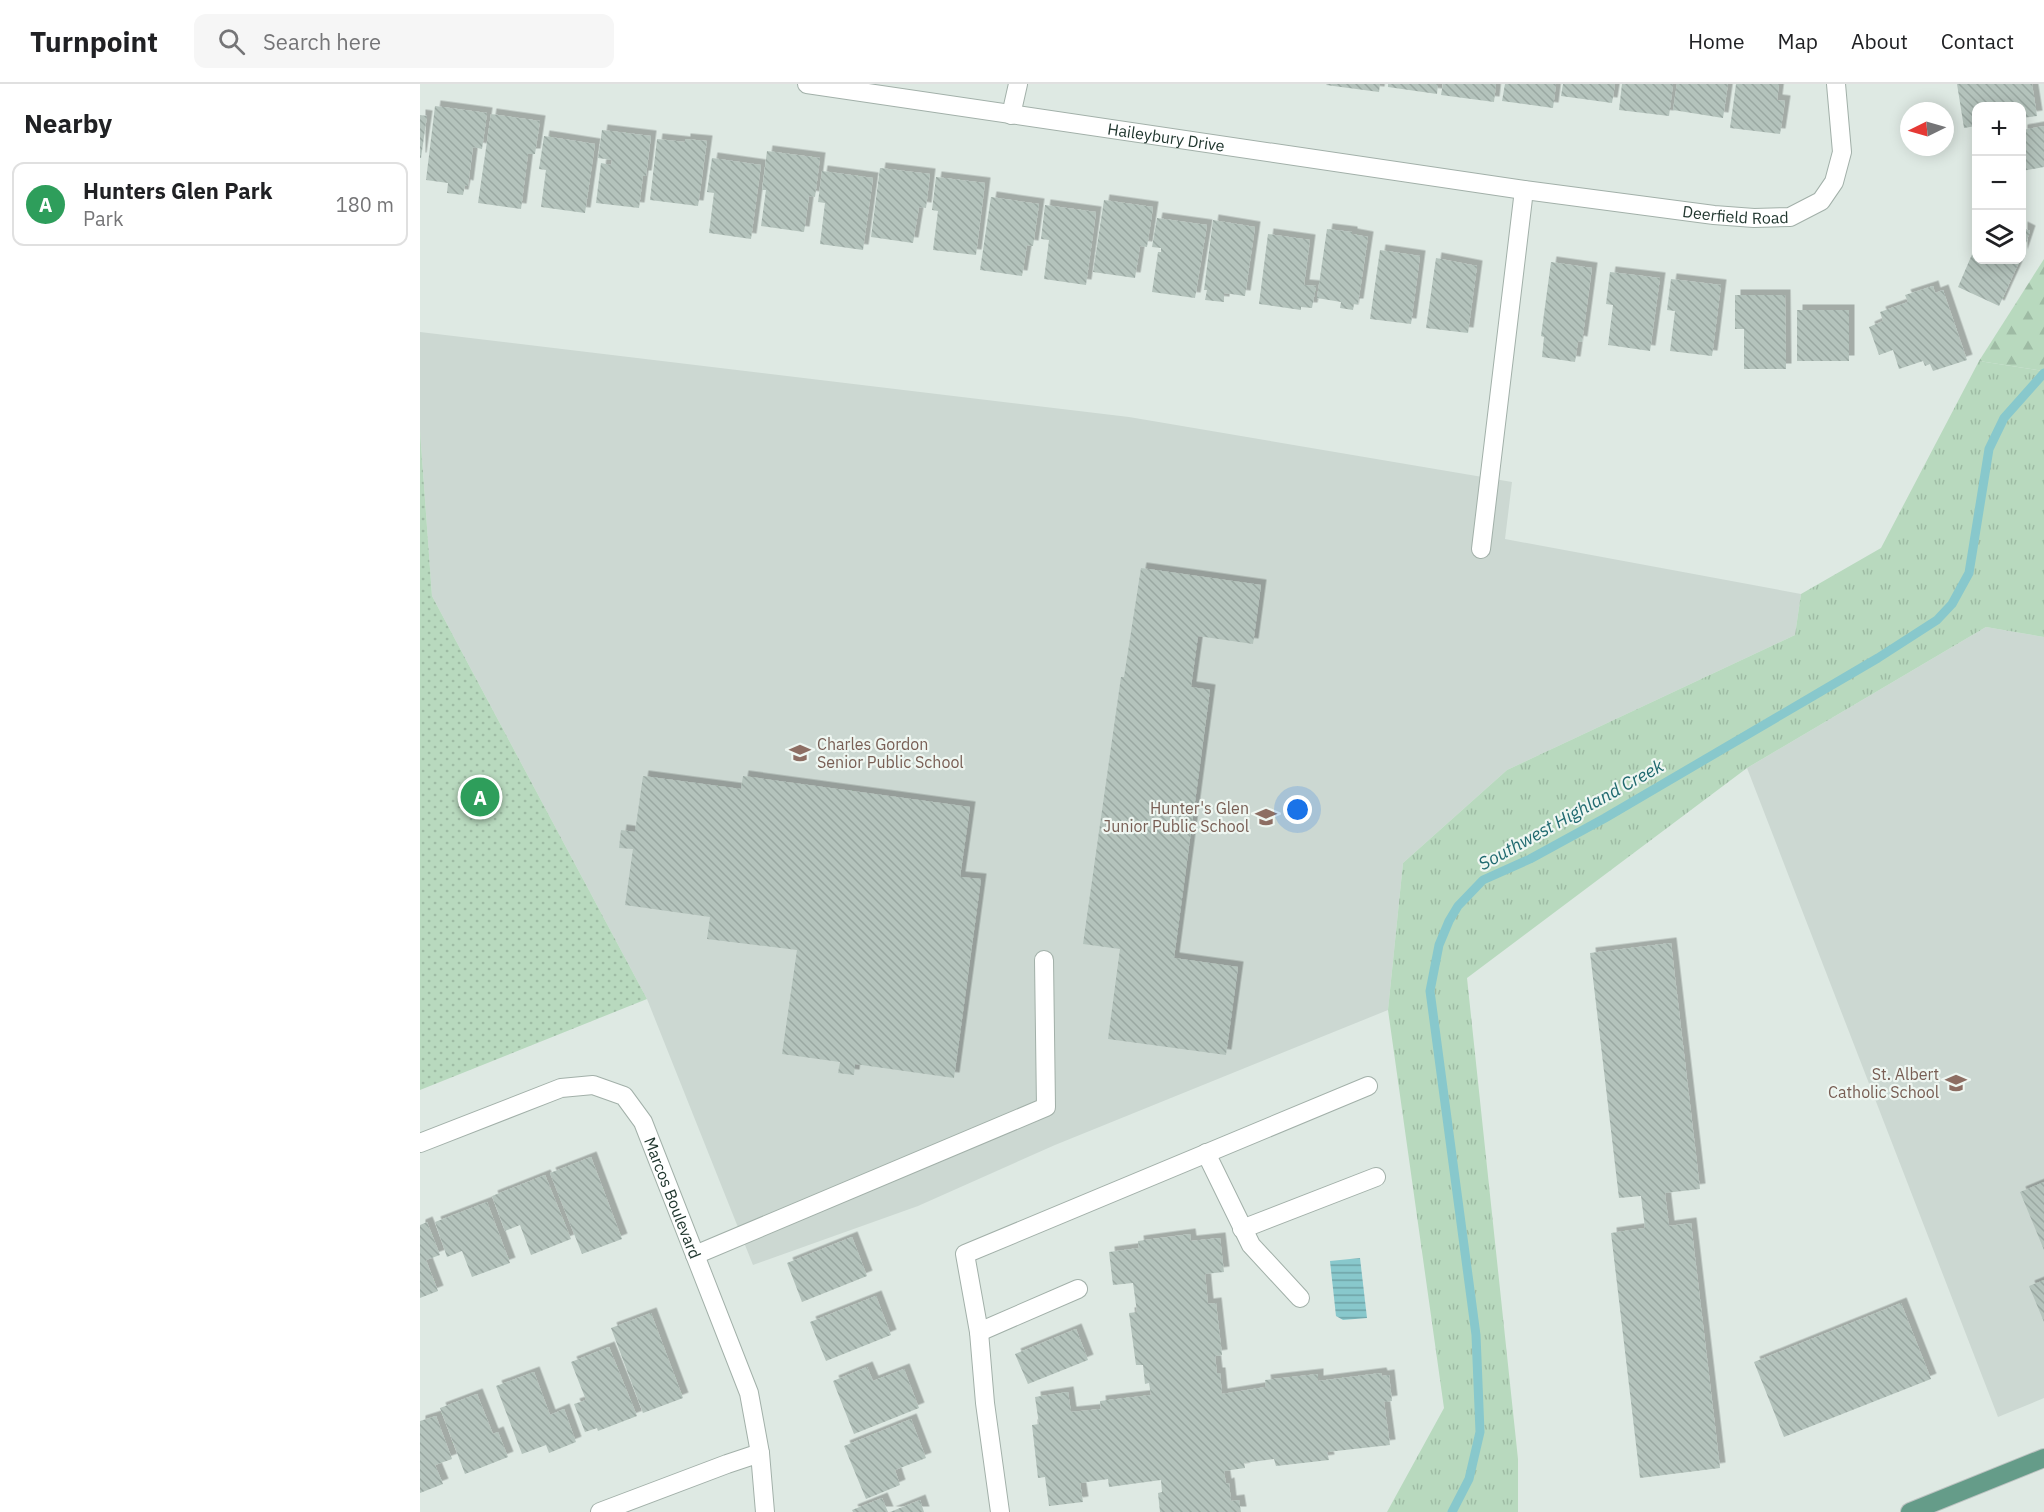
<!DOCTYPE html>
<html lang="en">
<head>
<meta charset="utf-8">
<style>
	:root { --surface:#fff; --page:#f6f6f6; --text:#202124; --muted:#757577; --line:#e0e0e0; --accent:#d93025 }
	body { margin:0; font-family:"IBM Plex Sans",sans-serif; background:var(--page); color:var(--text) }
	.controls { position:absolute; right:18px; top:18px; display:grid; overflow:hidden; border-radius:12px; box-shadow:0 3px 15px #0003 }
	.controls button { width:54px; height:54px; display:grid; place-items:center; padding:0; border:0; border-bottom:2px solid var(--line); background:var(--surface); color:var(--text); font:30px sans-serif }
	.compass { position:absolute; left:1480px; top:18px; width:54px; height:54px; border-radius:50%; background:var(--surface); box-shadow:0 3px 15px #0003; rotate:265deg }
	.you { position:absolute; left:878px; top:726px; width:21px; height:21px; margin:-15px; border:4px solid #fff; border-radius:50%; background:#1a73e8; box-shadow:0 0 0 9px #1a73e833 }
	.badge { display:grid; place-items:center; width:39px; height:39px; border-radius:50%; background:var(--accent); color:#fff; font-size:20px; font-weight:700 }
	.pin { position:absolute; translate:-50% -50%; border:3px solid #fff; box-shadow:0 2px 6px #0006 }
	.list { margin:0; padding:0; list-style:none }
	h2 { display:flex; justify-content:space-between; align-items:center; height:78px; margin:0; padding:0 24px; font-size:26px }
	h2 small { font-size:20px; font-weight:400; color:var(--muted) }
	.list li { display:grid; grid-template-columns:39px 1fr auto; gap:18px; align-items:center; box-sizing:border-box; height:84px; margin:0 12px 12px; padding:0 12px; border:2px solid var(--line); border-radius:12px }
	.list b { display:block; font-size:22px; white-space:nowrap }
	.list p { margin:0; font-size:20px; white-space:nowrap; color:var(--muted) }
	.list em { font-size:20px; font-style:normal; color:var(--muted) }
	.icon { flex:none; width:33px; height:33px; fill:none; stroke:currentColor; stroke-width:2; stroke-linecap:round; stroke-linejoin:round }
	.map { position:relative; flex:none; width:1624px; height:1428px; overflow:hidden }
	header { display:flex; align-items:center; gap:36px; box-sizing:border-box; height:84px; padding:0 30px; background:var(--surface); border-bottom:2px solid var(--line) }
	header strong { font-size:28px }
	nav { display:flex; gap:33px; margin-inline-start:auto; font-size:21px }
	.search { width:420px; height:54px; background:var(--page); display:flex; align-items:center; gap:15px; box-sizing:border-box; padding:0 21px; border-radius:12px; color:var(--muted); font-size:22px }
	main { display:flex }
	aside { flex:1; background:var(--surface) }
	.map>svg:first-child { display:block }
	.built { fill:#ccd8d2 }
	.grass { fill:url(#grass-tufts) }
	.forest { fill:url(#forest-firs) }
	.park { fill:url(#park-dots) }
	.water { fill:url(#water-rules) }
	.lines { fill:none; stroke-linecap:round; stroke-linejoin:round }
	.stream { stroke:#88c8cc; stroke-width:9 }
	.building { fill:url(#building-back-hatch); filter:url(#shadow) }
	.minor-casing { stroke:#a2b0a9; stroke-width:20 }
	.major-casing { stroke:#bcc3c1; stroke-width:20 }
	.minor { stroke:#fff; stroke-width:18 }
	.major { stroke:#659c89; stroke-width:18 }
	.labels { text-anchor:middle; stroke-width:4.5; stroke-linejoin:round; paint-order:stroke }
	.street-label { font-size:16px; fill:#21372f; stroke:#eef6f1 }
	.education-label { font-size:16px; fill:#785e54; stroke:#eef6f1; text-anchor:end }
	.water-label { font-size:18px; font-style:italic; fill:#1f696f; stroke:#eef6f1 }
</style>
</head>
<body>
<header>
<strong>Turnpoint</strong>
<div class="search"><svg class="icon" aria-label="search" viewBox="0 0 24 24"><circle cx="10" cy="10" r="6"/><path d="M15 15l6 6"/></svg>Search here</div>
<nav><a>Home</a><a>Map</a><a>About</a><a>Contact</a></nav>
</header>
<main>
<aside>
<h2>Nearby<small></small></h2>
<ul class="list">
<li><span class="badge" style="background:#2e9e5b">A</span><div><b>Hunters Glen Park</b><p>Park</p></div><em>180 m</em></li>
</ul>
</aside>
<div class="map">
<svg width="1624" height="1428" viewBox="0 0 1624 1428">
	<defs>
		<pattern id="grass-tufts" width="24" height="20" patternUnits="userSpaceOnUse" patternTransform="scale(1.5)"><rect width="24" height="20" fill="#b8d9be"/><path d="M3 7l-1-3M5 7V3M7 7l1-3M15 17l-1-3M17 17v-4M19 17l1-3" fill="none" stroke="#9ebba4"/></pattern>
		<pattern id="forest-firs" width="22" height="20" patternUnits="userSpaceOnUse" patternTransform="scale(1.5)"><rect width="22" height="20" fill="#b8d9be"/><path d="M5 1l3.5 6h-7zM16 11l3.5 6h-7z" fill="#9ebba4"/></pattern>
		<pattern id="park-dots" width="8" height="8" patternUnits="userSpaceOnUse" patternTransform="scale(1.5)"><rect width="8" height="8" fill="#b8d9be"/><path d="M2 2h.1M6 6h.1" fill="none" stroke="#9ebba4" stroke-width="1.8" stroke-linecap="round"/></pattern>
		<pattern id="water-rules" width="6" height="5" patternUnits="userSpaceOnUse" patternTransform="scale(1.5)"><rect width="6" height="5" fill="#88c8cc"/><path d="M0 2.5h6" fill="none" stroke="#6fa3a6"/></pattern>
		<pattern id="building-back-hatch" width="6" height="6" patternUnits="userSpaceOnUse" patternTransform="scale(1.5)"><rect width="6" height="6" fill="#b4c3bc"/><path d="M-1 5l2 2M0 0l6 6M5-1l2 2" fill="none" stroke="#9aa8a2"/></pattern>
		<filter id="shadow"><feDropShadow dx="5.5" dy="-5.5" stdDeviation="0" flood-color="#0004"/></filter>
	</defs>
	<rect width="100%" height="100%" fill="#dee9e3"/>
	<!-- built -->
	<path class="built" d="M0,248L709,333L1092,398L1085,455L1381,510L1375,551L1087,686L983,779L968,926L635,1061L498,1122L333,1181L227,915L12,512L0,347Z
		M1566,543L1624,553V1314L1578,1333L1327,684Z"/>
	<!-- grass -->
	<path class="grass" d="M1559,277L1624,287V553L1566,543L1327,684L1047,894L1098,1375V1428H967L1024,1324L968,926L983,779L1087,686L1375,551L1381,510L1461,464Z"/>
	<!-- forest -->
	<path class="forest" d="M1624,175V287L1559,277Z"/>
	<!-- park -->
	<path class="park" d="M0,347L12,512L227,915L0,1006Z"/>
	<!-- water -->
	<path class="water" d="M940,1174L947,1234L923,1236L916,1232L910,1177Z"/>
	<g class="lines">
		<!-- stream -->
		<path class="stream" d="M1032,1428L1049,1395L1060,1348L1056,1251L1010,907L1019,861L1029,837L1038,822L1063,796L1110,775L1185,734L1458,574L1517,536L1532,520L1549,489L1569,365L1584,334L1624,289"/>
	</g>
	<!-- building -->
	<path class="building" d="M907,0H960L959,8L906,1Z
		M968,0H1018L1017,10L968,3Z
		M1023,0H1076L1074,18L1021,11Z
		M1085,0H1136L1133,24L1082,17Z
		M1143,0H1195L1192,19L1141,12Z
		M1202,0H1253L1249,32L1199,26Z
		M1257,0H1308L1303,34L1253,26Z
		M1316,0H1359L1357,16L1365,17L1360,50L1310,44Z
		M1537,0H1612L1617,32L1602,34V22H1556V42L1544,44Z
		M15,22L67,29L62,65L53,63L48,102L45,101L43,111L27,109L28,99L6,96Z
		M71,30L120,37L115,70H108L101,125L58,119Z
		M0,31L7,32L1,74H0Z
		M1624,42V83L1602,87V46Z
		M182,46L231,52L226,92H223L219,124L176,119L181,79L191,81L192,76L178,74Z
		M1556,51V73H1555L1552,52Z
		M124,52L175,60L165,129L121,123L126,86L119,85Z
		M237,55L265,58V55L287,57L278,122L230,116Z
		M347,67L400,74L395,113L389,112L384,148L341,142L346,106H342Z
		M292,74L341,81L331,155L289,149L294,109L287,108Z
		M460,84L510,90L506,124L499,123L493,159L451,153Z
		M402,87L453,94L443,166L400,160L405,119L398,118Z
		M516,93L565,99L556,171L513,166L518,127L512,126Z
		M571,113L619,120L613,162L607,161L602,192L560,186Z
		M684,116L733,123L727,163L720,162L715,194L673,188Z
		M625,121L676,128L666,201L624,195L629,156L621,155Z
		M737,134L787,141L775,214L732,208L738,168H741V164L732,163Z
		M793,136L835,143L825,212L804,209V218L785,216L787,206H784Z
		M1602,143L1610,147L1602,171Z
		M907,145L932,148V150L948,153L938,220H934L933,226L920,224L921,218L897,214Z
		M848,150L890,156L884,201L896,202L892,224L881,223V226L839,220Z
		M1556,161V176H1600L1579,222L1538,203Z
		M960,166L1000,172L991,240L950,235Z
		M1016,174L1057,182L1048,249L1006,244Z
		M1131,178L1172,184L1162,258L1158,257L1155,278L1122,273L1124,253L1121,252Z
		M1190,188L1240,194L1230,267L1188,261L1193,221L1186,220Z
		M1251,195L1301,201L1292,272L1250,267L1255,227L1247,226Z
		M1513,202L1515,209L1523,206L1547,276L1513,287L1510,280L1505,282L1503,277L1479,285L1473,266L1459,271L1449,243L1463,237L1460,228L1488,218L1485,211Z
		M1315,211H1365L1366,285H1324V245H1315Z
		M1377,226H1429V277H1377Z
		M721,484L841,501L833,560L778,552L771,603L790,606L754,874L818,883L806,971L688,955L700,865L663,860L701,593H704Z
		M223,692L321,705L323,692L550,723L540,793L561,795L534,994L435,980L434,991L418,989L420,978L362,970L377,866L287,855L290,833L205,821L213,765L199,764L201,746L215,748Z
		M1251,859L1280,1105L1245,1109L1249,1142L1271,1139L1300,1384L1220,1394L1191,1149L1225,1144L1221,1112L1199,1114L1170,869Z
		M171,1073L202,1155L162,1170L130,1089Z
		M125,1091L151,1155L111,1171L100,1141L85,1147L72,1112Z
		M1624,1098V1166L1600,1108Z
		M67,1118L90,1179L52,1193L42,1167L27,1173L15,1138Z
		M7,1138L20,1171L6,1176L18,1207L0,1214V1141Z
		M770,1150L771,1157L800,1154L804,1188L785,1190L788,1220L796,1219L802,1271L795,1272L797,1289H800L802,1310L846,1303L845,1296L898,1290V1297L961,1289L962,1292L969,1291L972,1317L964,1318L970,1361L907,1368L909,1376L856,1382L854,1375L824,1379L825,1384L804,1387L806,1400L809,1399L811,1417L819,1416L821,1428H740L738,1409L742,1408L741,1396L689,1403L688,1395L660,1399L663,1418L629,1422L625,1393L618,1394L612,1341L619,1340L615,1313L648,1308L651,1328L681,1325L680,1317L731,1311L729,1299L725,1300L723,1281H716L709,1229L717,1228L713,1199L693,1201L689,1168L719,1164L718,1157Z
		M432,1153L447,1192L382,1218L367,1179Z
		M1624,1196V1238L1609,1202Z
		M456,1212L471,1251L406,1277L390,1238Z
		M1481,1219L1511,1295L1364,1353L1334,1278Z
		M231,1229L263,1314L223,1329L191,1244Z
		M656,1245L668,1276L608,1300L595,1270Z
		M189,1263L217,1332L178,1347L177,1344L165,1348L154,1320L166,1316L151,1278Z
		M447,1283L453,1297L484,1285L499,1324L434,1350L413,1297Z
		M114,1288L130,1331L144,1325L156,1358L129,1369L126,1361L102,1370L76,1302Z
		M57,1310L73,1350L78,1348L88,1373L45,1390L20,1324Z
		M16,1332L32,1375L15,1381L23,1400L0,1409V1337Z
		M491,1335L506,1374L475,1386L480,1401L446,1415L424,1362Z
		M462,1414L468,1428H433L432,1426Z
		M500,1416L504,1428H470Z"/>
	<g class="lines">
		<defs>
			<g id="minor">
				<path id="s1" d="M387,0L1104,106L1294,131L1334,134L1370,133L1401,117L1414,98L1422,68L1416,0"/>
				<path d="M591,31L598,0"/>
				<path d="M1061,465L1104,106"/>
				<path id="s2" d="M0,1059L141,1004L173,1001L204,1012L223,1038L329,1309L340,1369L345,1428"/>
				<path d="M786,1069L831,1161L880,1214"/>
				<path d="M822,1145L956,1093"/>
				<path d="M275,1171L626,1023L624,876"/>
				<path d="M559,1248L658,1205"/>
				<path d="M180,1428L307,1380L340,1369"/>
				<path d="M580,1428L565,1319L559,1248L545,1170L948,1002"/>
			</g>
			<path id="major" d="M1490,1428L1624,1374"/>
		</defs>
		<!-- minor casing -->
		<use href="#minor" class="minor-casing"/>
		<!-- major casing -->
		<use href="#major" class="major-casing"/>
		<!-- minor -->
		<use href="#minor" class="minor"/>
		<!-- major -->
		<use href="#major" class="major"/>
	</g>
	<!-- icons -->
	<defs>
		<symbol id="school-bare" viewBox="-9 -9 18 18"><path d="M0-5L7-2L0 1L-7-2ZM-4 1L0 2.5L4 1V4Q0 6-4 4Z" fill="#8d6e63" stroke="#eef6f1" stroke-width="2.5" paint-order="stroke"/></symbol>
	</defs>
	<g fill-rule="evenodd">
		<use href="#school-bare" x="365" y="654" width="30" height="30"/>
		<use href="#school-bare" x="831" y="718" width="30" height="30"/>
		<use href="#school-bare" x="1521" y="984" width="30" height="30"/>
	</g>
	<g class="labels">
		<!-- street labels -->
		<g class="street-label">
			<text dy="6" stroke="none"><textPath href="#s1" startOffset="363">Haileybury Drive</textPath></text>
			<text dy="6" stroke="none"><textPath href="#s1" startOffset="938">Deerfield Road</textPath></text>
			<text dy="6" stroke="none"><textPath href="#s2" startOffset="330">Marcos Boulevard</textPath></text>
		</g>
		<!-- education labels -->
		<g class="education-label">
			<text x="397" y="666" text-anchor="start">Charles Gordon<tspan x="397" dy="18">Senior Public School</tspan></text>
			<text x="829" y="730">Hunter's Glen<tspan x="829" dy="18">Junior Public School</tspan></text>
			<text x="1519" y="996">St. Albert<tspan x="1519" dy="18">Catholic School</tspan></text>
		</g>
		<!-- water labels -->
		<g class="water-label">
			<text transform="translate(1151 731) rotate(-29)" y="6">Southwest Highland Creek</text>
		</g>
	</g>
</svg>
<div class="controls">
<button>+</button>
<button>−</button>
<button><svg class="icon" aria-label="layers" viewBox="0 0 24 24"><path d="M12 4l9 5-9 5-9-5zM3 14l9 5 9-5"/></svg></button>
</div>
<svg class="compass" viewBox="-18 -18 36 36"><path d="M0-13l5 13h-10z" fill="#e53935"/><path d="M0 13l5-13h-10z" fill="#757577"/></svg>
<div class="you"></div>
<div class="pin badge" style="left:60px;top:713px;background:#2e9e5b">A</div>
</div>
</main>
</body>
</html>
